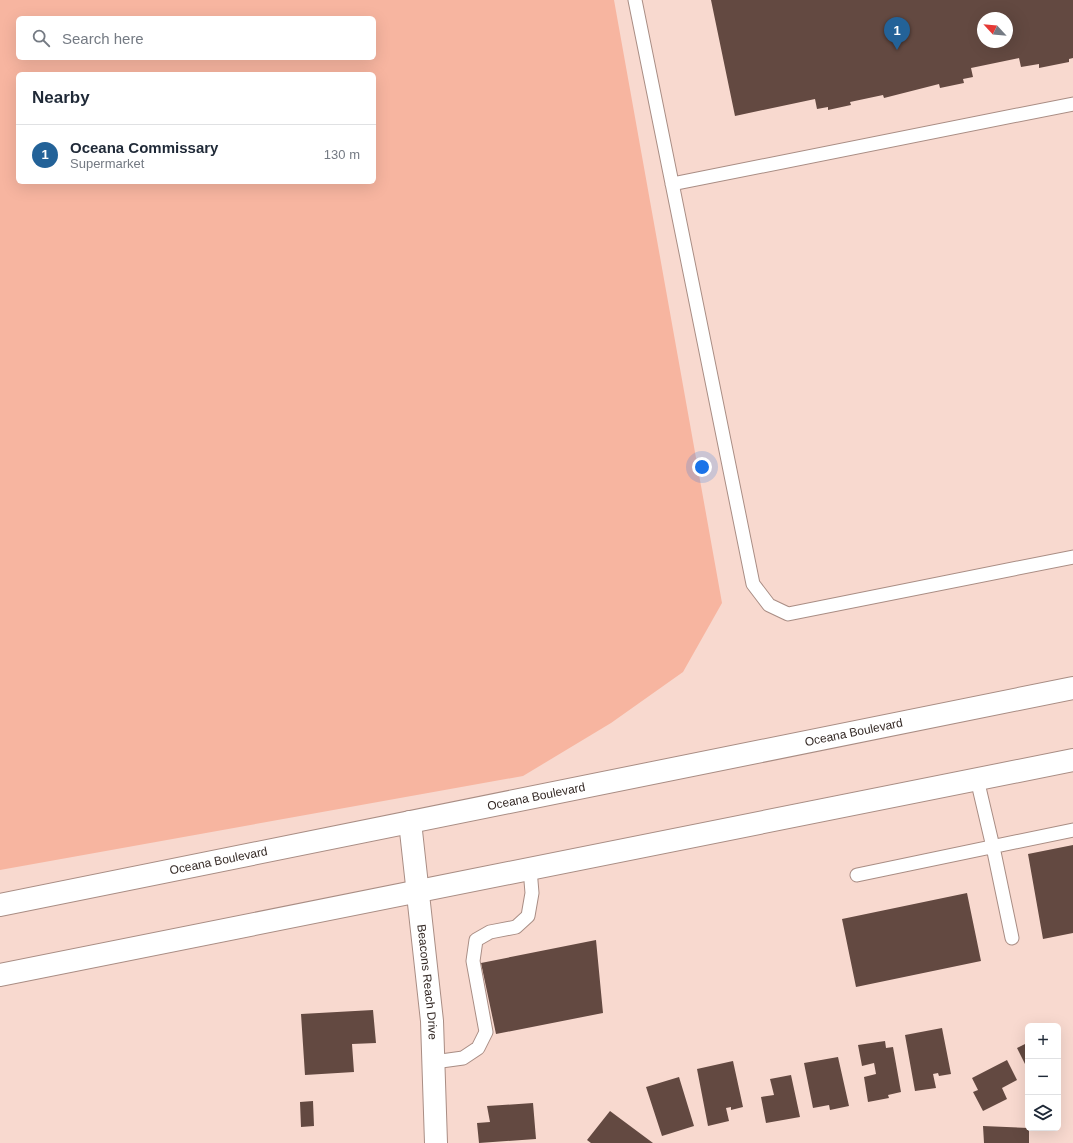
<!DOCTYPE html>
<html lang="en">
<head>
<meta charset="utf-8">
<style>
	:root { --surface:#fff; --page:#f6f6f7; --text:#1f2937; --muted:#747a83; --line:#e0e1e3; --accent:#236298 }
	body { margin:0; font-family:Arial,sans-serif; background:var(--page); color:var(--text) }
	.controls { position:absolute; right:12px; bottom:12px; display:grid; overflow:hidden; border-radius:6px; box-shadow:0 4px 16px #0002 }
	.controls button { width:36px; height:36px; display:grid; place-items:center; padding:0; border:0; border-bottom:1px solid var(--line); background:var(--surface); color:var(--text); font:20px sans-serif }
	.compass { position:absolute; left:977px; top:12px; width:36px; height:36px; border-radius:50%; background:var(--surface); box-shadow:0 4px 16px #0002; rotate:296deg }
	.you { position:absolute; left:702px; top:467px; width:14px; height:14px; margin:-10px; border:3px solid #fff; border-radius:50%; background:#1a73e8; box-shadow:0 0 0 6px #1a73e833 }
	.badge { display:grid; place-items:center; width:26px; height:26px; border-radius:50%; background:var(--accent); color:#fff; font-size:13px; font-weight:700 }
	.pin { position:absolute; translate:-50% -33px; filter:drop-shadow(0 1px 2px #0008) }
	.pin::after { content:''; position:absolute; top:21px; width:14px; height:12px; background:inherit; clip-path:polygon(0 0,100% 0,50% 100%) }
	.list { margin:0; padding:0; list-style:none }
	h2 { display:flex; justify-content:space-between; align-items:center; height:52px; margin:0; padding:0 16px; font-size:17px }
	h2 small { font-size:13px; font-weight:400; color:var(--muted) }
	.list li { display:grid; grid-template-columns:26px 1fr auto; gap:12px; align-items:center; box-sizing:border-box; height:60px; padding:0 16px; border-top:1px solid var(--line) }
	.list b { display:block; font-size:15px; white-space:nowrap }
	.list p { margin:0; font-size:13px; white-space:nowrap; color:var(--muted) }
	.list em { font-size:13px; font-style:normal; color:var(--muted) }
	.icon { flex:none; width:22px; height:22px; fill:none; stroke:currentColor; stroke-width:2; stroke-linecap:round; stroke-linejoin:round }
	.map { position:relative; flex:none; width:1073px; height:1143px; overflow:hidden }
	.search { position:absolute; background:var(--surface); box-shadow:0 4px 16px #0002; left:16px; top:16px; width:360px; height:44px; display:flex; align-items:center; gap:10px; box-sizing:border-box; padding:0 14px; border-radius:6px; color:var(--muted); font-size:15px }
	.panel { position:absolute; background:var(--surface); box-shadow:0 4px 16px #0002; left:16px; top:72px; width:360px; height:112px; border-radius:6px }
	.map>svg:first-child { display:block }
	.green { fill:#f7b5a0; fill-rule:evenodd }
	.building { fill:#634941; fill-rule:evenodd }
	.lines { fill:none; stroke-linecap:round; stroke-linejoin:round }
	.lane-casing { stroke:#a98d84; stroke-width:15 }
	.street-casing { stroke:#a98d84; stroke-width:24 }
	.secondary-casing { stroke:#a98d84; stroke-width:24 }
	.lane { stroke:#fff; stroke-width:13 }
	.street { stroke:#fff; stroke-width:22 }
	.secondary { stroke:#fff; stroke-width:22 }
	.labels { text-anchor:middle; stroke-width:4; stroke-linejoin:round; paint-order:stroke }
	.street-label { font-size:12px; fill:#352a26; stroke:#f8d9cf }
</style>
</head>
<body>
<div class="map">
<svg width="1073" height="1143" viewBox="0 0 1073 1143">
	<rect width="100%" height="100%" fill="#f8d9cf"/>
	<!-- green -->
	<path class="green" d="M0,0H614L722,603L683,672L611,723L523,776L0,870ZM18,18H374V58H18ZM18,74H374V182H18Z"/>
	<!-- building -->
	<path class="building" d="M711,0H1073V58L1069,59V62L1039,68V64L1021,67L1019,58L971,68L973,77L963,79L964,83L940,88L939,84L884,98L883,95L850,102L851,105L828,110V107L817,109L815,99L735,116ZM983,18H1007V42H983Z
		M1073,845V933L1043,939L1028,854Z
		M967,893L981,961L856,987L842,919Z
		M596,940L603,1013L496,1034L481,963Z
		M373,1010L376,1043L352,1044L354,1072L305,1075L301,1014Z
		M942,1028L951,1074L939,1076L938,1073L933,1074L936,1088L915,1091L905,1035Z
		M885,1041L886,1048L893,1047L901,1092L888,1095L889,1098L868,1102L864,1077L876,1074L874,1063L862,1066L858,1045Z
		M1027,1043L1028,1067L1027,1068L1017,1048Z
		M838,1057L849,1106L830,1110L829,1105L813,1108L804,1063Z
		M1007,1060L1017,1080L1002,1088L1007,1099L983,1111L973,1092L978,1090L972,1078Z
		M733,1061L743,1107L731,1110V1107L726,1108L729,1121L708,1126L697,1069Z
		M791,1075L800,1117L766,1123L761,1097L774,1095L770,1079Z
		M679,1077L694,1126L662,1136L646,1087Z
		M313,1101L314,1126L301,1127L300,1102Z
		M533,1103L536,1139L479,1143L477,1123L490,1122L487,1106Z
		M610,1111L653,1143H591L587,1140Z
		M983,1126L1029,1128V1143H984Z"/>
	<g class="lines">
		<defs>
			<path id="lane" d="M635,0L753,584L769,605L788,614L1073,557
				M672,184L1073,104
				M977,779L993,847L1012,938
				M857,875L1073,830
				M434,1062L463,1058L478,1048L486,1032L473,961L476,940L490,932L516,927L528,916L532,893L530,869"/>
			<g id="street">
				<path id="s1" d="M410,822L432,1021L436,1143"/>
			</g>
			<g id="secondary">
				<path id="s2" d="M0,905L1073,688"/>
				<path d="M0,975L1073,760"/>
			</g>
		</defs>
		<!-- lane casing -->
		<use href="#lane" class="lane-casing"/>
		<!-- street casing -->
		<use href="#street" class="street-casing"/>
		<!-- secondary casing -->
		<use href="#secondary" class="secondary-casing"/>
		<!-- lane -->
		<use href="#lane" class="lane"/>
		<!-- street -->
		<use href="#street" class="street"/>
		<!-- secondary -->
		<use href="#secondary" class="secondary"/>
	</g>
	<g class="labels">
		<!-- street labels -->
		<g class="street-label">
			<text dy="4" stroke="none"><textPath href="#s2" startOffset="871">Oceana Boulevard</textPath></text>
			<text dy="4" stroke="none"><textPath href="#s2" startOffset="547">Oceana Boulevard</textPath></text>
			<text dy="4" stroke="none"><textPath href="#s2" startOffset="223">Oceana Boulevard</textPath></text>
			<text dy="4" stroke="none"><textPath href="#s1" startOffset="161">Beacons Reach Drive</textPath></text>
		</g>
	</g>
</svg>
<div class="controls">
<button>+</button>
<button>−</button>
<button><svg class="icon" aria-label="layers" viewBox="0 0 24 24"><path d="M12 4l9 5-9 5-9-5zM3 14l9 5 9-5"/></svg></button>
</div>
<svg class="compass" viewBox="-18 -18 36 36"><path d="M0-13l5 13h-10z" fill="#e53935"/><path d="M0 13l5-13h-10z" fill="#747a83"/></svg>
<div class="you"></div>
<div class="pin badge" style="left:897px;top:50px">1</div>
<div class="search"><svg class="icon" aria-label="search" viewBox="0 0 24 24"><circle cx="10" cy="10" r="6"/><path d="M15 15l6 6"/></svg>Search here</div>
<section class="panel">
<h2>Nearby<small></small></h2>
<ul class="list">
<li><span class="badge">1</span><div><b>Oceana Commissary</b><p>Supermarket</p></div><em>130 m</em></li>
</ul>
</section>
</div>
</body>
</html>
